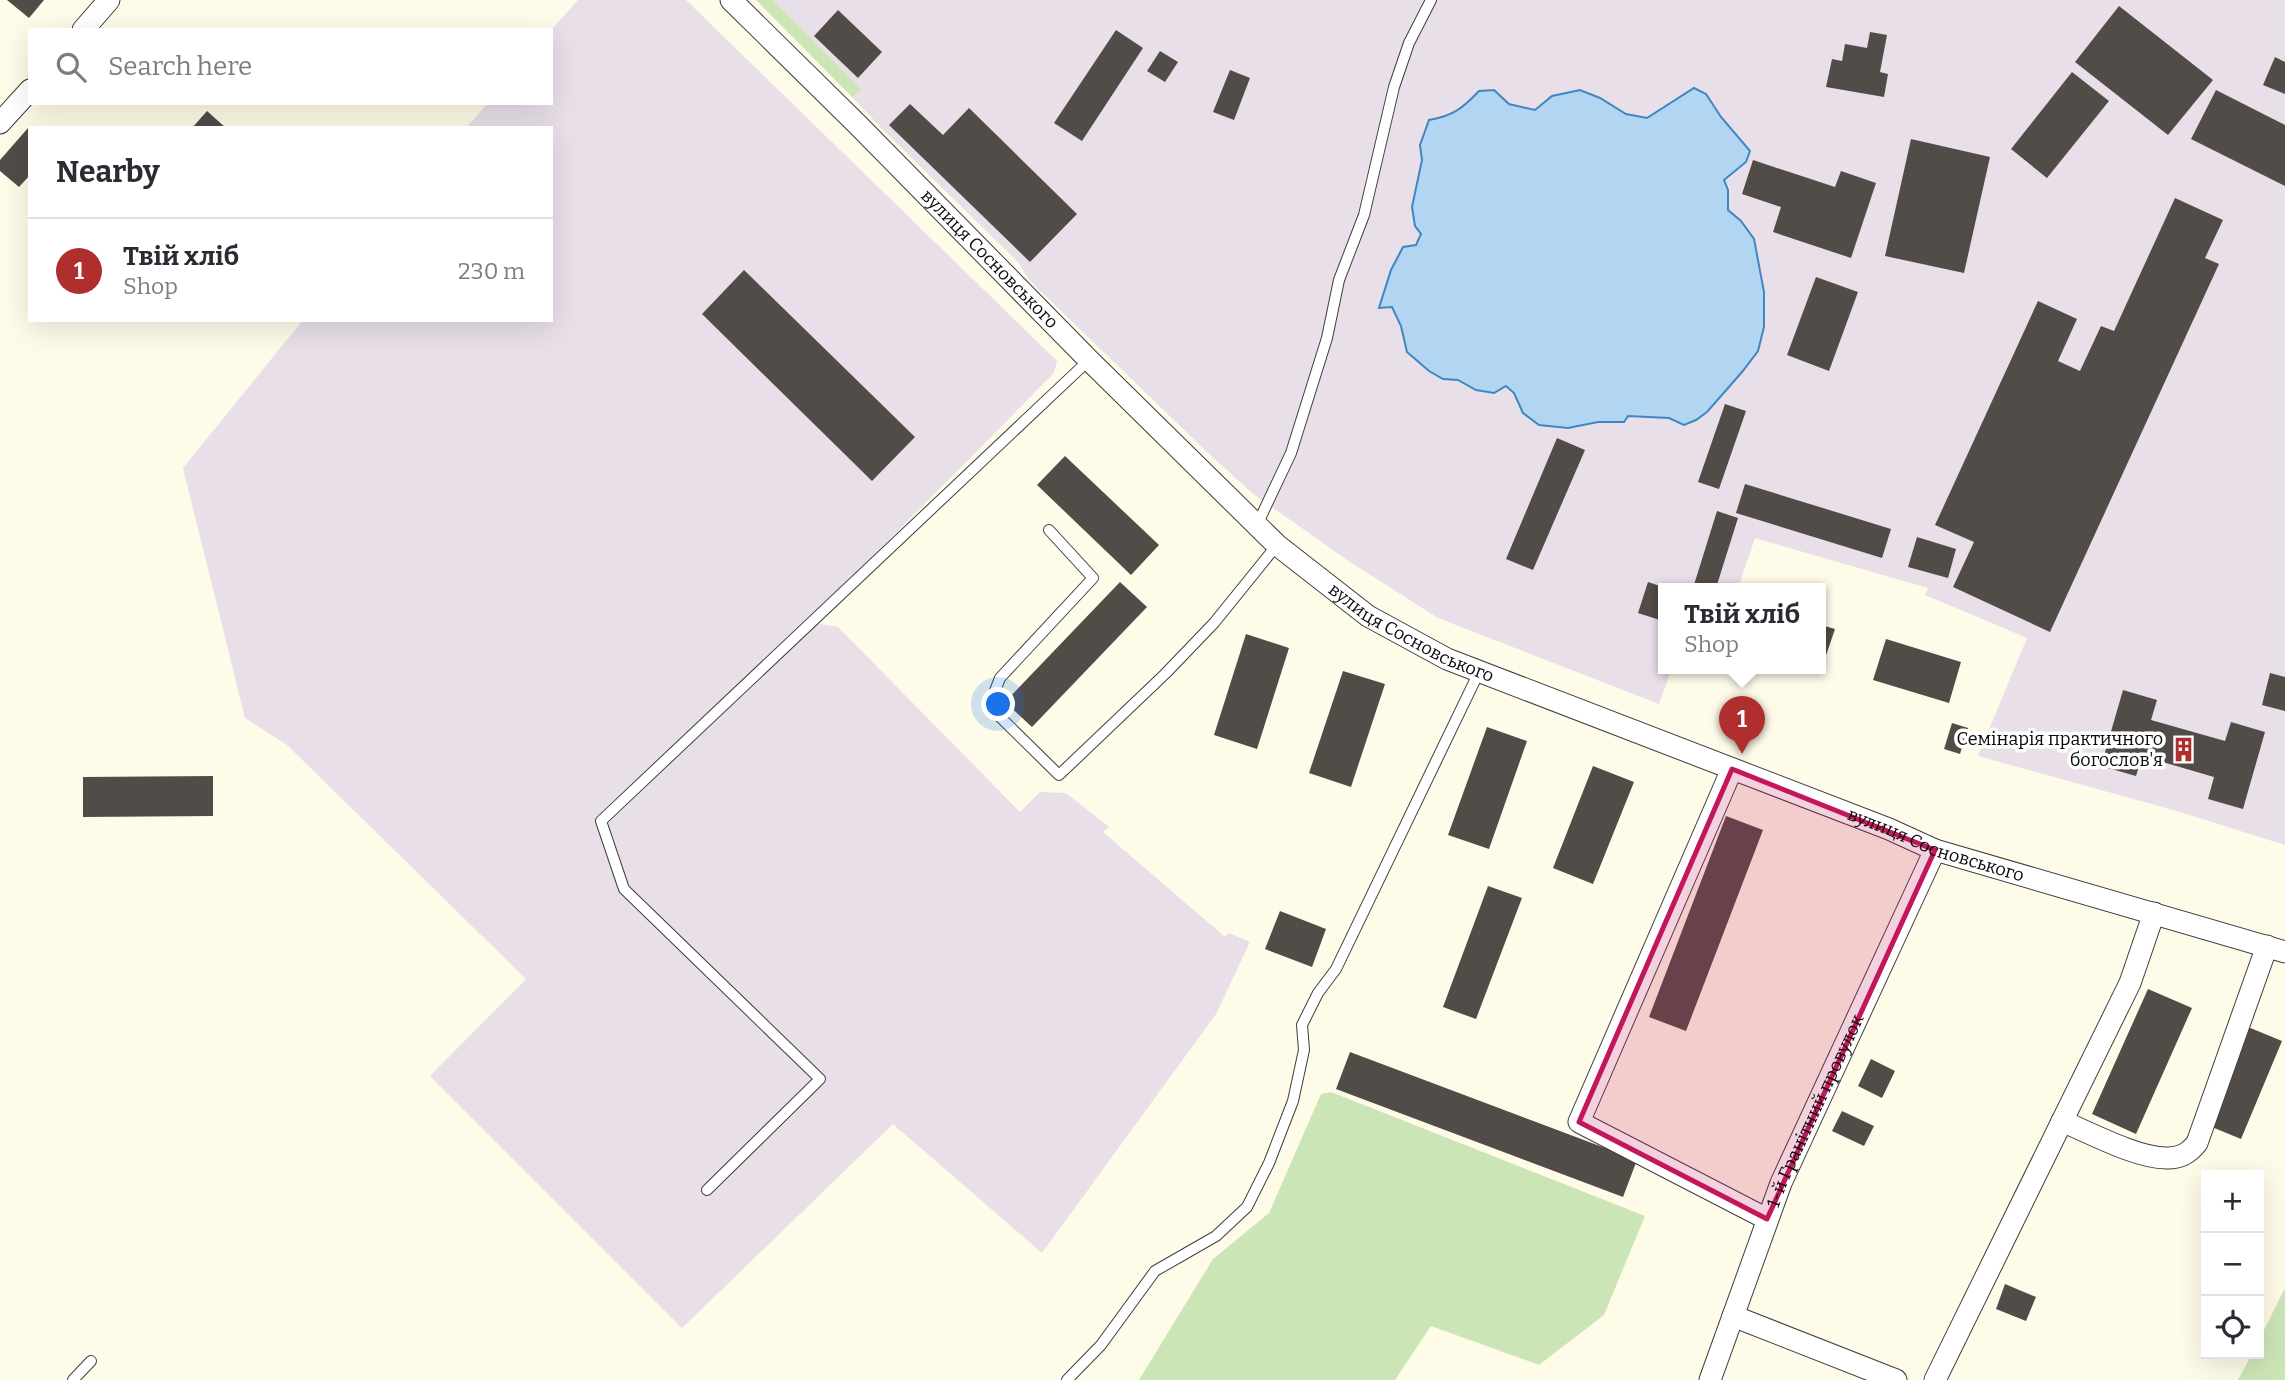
<!DOCTYPE html>
<html lang="en">
<head>
<meta charset="utf-8">
<style>
	:root { --surface:#fff; --page:#f2f2f3; --text:#2b2b33; --muted:#7c7c81; --line:#e1e1e2; --accent:#b02e2d }
	body { margin:0; font-family:Bitter,serif; background:var(--page); color:var(--text) }
	.controls { position:absolute; right:21px; bottom:21px; display:grid; overflow:hidden; border-radius:0px; box-shadow:0 7px 28px #0002 }
	.controls button { width:63px; height:63px; display:grid; place-items:center; padding:0; border:0; border-bottom:2px solid var(--line); background:var(--surface); color:var(--text); font:35px sans-serif }
	.you { position:absolute; left:999px; top:705px; width:24px; height:24px; margin:-18px; border:5px solid #fff; border-radius:50%; background:#1a73e8; box-shadow:0 0 0 10px #1a73e833 }
	.badge { display:grid; place-items:center; width:46px; height:46px; border-radius:50%; background:var(--accent); color:#fff; font-size:23px; font-weight:700 }
	.pin { position:absolute; translate:-50% -58px; filter:drop-shadow(0 2px 4px #0008) }
	.pin::after { content:''; position:absolute; top:37px; width:24px; height:21px; background:inherit; clip-path:polygon(0 0,100% 0,50% 100%) }
	.popup { position:absolute; left:1658px; top:583px; width:168px; height:91px; box-sizing:border-box; display:grid; place-content:center; border-radius:0px; background:var(--surface); filter:drop-shadow(0 2px 5px #0005); font-size:23px; white-space:nowrap; color:var(--muted) }
	.popup b { font-size:26px; color:var(--text) }
	.popup::after { content:''; position:absolute; left:50%; top:100%; margin-left:-14px; border:14px solid transparent; border-top-color:var(--surface) }
	.list { margin:0; padding:0; list-style:none }
	h2 { display:flex; justify-content:space-between; align-items:center; height:91px; margin:0; padding:0 28px; font-size:30px }
	h2 small { font-size:23px; font-weight:400; color:var(--muted) }
	.list li { display:grid; grid-template-columns:46px 1fr auto; gap:21px; align-items:center; box-sizing:border-box; height:105px; padding:0 28px; border-top:2px solid var(--line) }
	.list b { display:block; font-size:26px; white-space:nowrap }
	.list p { margin:0; font-size:23px; white-space:nowrap; color:var(--muted) }
	.list em { font-size:23px; font-style:normal; color:var(--muted) }
	.icon { flex:none; width:38px; height:38px; fill:none; stroke:currentColor; stroke-width:2; stroke-linecap:round; stroke-linejoin:round }
	.map { position:relative; flex:none; width:2285px; height:1380px; overflow:hidden }
	.search { position:absolute; background:var(--surface); box-shadow:0 7px 28px #0002; left:28px; top:28px; width:525px; height:77px; display:flex; align-items:center; gap:18px; box-sizing:border-box; padding:0 24px; border-radius:0px; color:var(--muted); font-size:26px }
	.panel { position:absolute; background:var(--surface); box-shadow:0 7px 28px #0002; left:28px; top:126px; width:525px; height:196px; border-radius:0px }
	.map>svg:first-child { display:block }
	.industrial { fill:#e9dfe9 }
	.green { fill:#cce5b6 }
	.water { fill:#b2d6f1; stroke:#3e87c3; stroke-width:2 }
	.building { fill:#524c48 }
	.lines { fill:none; stroke-linecap:round; stroke-linejoin:round }
	.service-casing { stroke:#3e3e3e; stroke-width:12 }
	.minor-casing { stroke:#3e3e3e; stroke-width:23 }
	.service { stroke:#fff; stroke-width:10 }
	.minor { stroke:#fff; stroke-width:21 }
	.marked { fill:#c2185b; fill-opacity:0.2; stroke:#c2185b; stroke-width:5; stroke-linejoin:round }
	.labels { text-anchor:middle; stroke-width:7; stroke-linejoin:round; paint-order:stroke }
	.street-label { font-size:18px; fill:#0b0b0b; stroke:#fff }
	.poi-label { font-size:18px; fill:#0b0b0b; stroke:#fff; text-anchor:end }
</style>
</head>
<body>
<div class="map">
<svg width="2285" height="1380" viewBox="0 0 2285 1380">
	<rect width="100%" height="100%" fill="#fefbe9"/>
	<!-- industrial -->
	<path class="industrial" d="M578,0H686L1057,361L1054,373L808,622L838,627L1020,812L1040,792L1066,793L1109,827L1103,832L1225,937L1229,933L1250,942L1216,1014L1042,1253L893,1124L682,1328L430,1076L526,979L287,745L245,718L183,468L303,320H551V128H466L488,103H551V30Z
		M773,0H2285V845L2177,811L1978,756L2027,638L1925,595L1928,588L1755,538L1738,588H1663V668H1672L1659,704L1438,618L1350,562L1252,493L1207,452L1030,281L1018,262L883,130L852,97L862,90Z"/>
	<!-- green -->
	<path class="green" d="M756,0H773L862,90L852,97Z
		M1331,1092L1645,1216L1604,1315L1539,1365L1431,1326L1395,1380H1139L1213,1259L1269,1213L1321,1094Z
		M2285,1288V1380H2238L2252,1354H2259V1340Z"/>
	<!-- water -->
	<path class="water" d="M1694,88L1706,94L1721,117L1750,151L1746,162L1724,180L1728,190V210L1741,221L1754,239L1764,292V327L1758,351L1742,372L1707,412L1696,420L1684,425L1669,418L1628,416L1624,422H1598L1568,428L1539,425L1523,413L1514,393L1506,386L1494,393L1476,390L1458,380L1443,379L1429,371L1407,352L1401,326L1392,307L1379,308L1391,270L1403,247L1416,245L1421,234L1415,226L1412,207L1422,160L1420,145L1429,120C1453,116 1463,108 1479,91L1494,90L1509,104L1535,110L1552,96L1580,90L1600,98L1626,114L1647,118Z"/>
	<!-- building -->
	<path class="building" d="M7,0H44L29,18Z
		M2119,6L2213,80L2168,135L2075,62Z
		M838,10L882,52L858,78L814,36Z
		M1116,30L1143,48L1082,141L1054,123Z
		M1870,32L1887,35L1880,72L1888,74L1884,97L1826,87L1832,59L1842,61L1845,44L1867,48Z
		M1160,51L1178,62L1165,82L1147,71Z
		M2275,57L2285,62V94L2263,85Z
		M1230,70L1250,78L1234,120L1213,112Z
		M2072,72L2109,101L2047,178L2011,149Z
		M2216,90L2285,125V186L2191,139Z
		M910,104L943,135L969,108L1077,214L1030,262L889,125Z
		M207,111L226,128H192Z
		M28,128L30,175L19,187L0,171V160Z
		M1911,139L1990,157L1964,273L1885,256Z
		M1753,160L1835,187L1841,171L1876,183L1851,258L1773,232L1781,207L1742,194Z
		M2175,198L2223,220L2205,258L2219,264L2050,632L1953,587L1974,542L1935,525L2038,301L2077,319L2058,361L2080,371L2101,326L2114,331Z
		M744,270L915,437L872,481L702,314Z
		M1816,277L1858,292L1829,371L1787,355Z
		M1725,404L1746,411L1719,489L1698,482Z
		M1557,438L1585,450L1533,570L1506,559Z
		M1065,456L1159,545L1131,575L1037,485Z
		M1745,484L1891,529L1882,558L1736,513Z
		M1717,511L1738,518L1716,588H1693Z
		M1917,537L1956,549L1948,578L1908,567Z
		M1120,582L1147,607L1032,727L1005,702Z
		M1648,582L1663,587V621L1638,613Z
		M1821,625L1835,629L1821,670Z
		M1246,634L1289,648L1257,749L1214,735Z
		M1886,639L1961,662L1949,703L1873,680Z
		M1343,671L1385,684L1351,787L1309,773Z
		M2270,673L2285,677V711L2262,705Z
		M2123,690L2157,700L2151,720L2225,741L2231,722L2265,732L2243,809L2208,799L2214,777L2142,756L2136,776L2101,766Z
		M1952,723L1968,728L1960,754L1944,749Z
		M1487,727L1527,741L1489,849L1448,835Z
		M1593,766L1634,782L1593,884L1553,868Z
		M213,776V816L83,817V777Z
		M1726,816L1763,830L1686,1031L1649,1017Z
		M1488,886L1522,898L1476,1019L1443,1007Z
		M1280,911L1326,929L1312,967L1265,949Z
		M2148,989L2192,1008L2136,1134L2092,1114Z
		M2248,1027L2282,1041L2241,1139L2207,1125Z
		M1350,1052L1637,1160L1623,1197L1336,1089Z
		M1871,1059L1895,1071L1882,1098L1858,1086Z
		M1842,1111L1874,1126L1864,1146L1832,1131Z
		M2005,1284L2036,1297L2026,1321L1996,1309Z"/>
	<g class="lines">
		<defs>
			<path id="service" d="M1257,525L1291,453L1327,338L1339,280L1364,215L1394,87L1409,43L1431,0
				M1049,530L1093,578L1000,678L993,696L995,712L1059,775L1165,674L1214,623L1277,545
				M707,1190L820,1079L624,889L601,821L1089,360
				M73,1380L91,1361
				M1067,1380L1101,1345L1155,1271L1216,1236L1247,1207L1269,1163L1293,1101L1304,1050L1302,1025L1318,993L1336,969L1479,672"/>
			<g id="minor">
				<path id="s1" d="M731,0L858,125L1089,360L1277,545L1368,616L1447,659L1889,829L1935,850L2285,952"/>
				<path d="M83,30L109,0"/>
				<path d="M0,123L30,90"/>
				<path d="M1732,769L1579,1122L1767,1219"/>
				<path d="M2062,1121C2090,1133 2139,1159 2168,1158C2181,1158 2189,1153 2197,1143L2267,946"/>
				<path d="M1733,1316L1896,1380"/>
				<path id="s2" d="M1710,1380L1781,1183L1935,850"/>
				<path d="M1935,1380L2130,983L2154,913"/>
			</g>
		</defs>
		<!-- service casing -->
		<use href="#service" class="service-casing"/>
		<!-- minor casing -->
		<use href="#minor" class="minor-casing"/>
		<!-- service -->
		<use href="#service" class="service"/>
		<!-- minor -->
		<use href="#minor" class="minor"/>
	</g>
	<!-- marked area -->
	<path class="marked" d="M1732,769L1935,850L1767,1219L1579,1122Z"/>
	<!-- icons -->
	<defs>
		<symbol id="building-bare" viewBox="-9 -9 18 18"><path d="M-4-6H4V6H1V3H-1V6H-4ZM-2.5-4.3h1.7v1.8h-1.7ZM.8-4.3h1.7v1.8H.8ZM-2.5-1h1.7V.8h-1.7ZM.8-1h1.7V.8H.8Z" fill="#b02e2d" stroke="#fff" stroke-width="2.5" paint-order="stroke"/></symbol>
	</defs>
	<g fill-rule="evenodd">
		<use href="#building-bare" x="2166" y="732" width="35" height="35"/>
	</g>
	<g class="labels">
		<!-- street labels -->
		<g class="street-label">
			<text dy="6" stroke="none"><textPath href="#s1" startOffset="366">вулиця Сосновського</textPath></text>
			<text dy="6" stroke="none"><textPath href="#s1" startOffset="933">вулиця Сосновського</textPath></text>
			<text dy="6" stroke="none"><textPath href="#s1" startOffset="1500">вулиця Сосновського</textPath></text>
			<text dy="6" stroke="none"><textPath href="#s2" startOffset="289">1-й Гранітний провулок</textPath></text>
		</g>
		<!-- poi labels -->
		<g class="poi-label">
			<text x="2163" y="745">Семінарія практичного<tspan x="2163" dy="21">богослов'я</tspan></text>
		</g>
	</g>
</svg>
<div class="controls">
<button>+</button>
<button>−</button>
<button><svg class="icon" aria-label="locate" viewBox="0 0 24 24"><circle cx="12" cy="12" r="6"/><path d="M12 2v4M12 18v4M2 12h4M18 12h4"/></svg></button>
</div>
<div class="you"></div>
<div class="pin badge" style="left:1742px;top:754px">1</div>
<div class="popup"><b>Твій хліб</b>Shop</div>
<div class="search"><svg class="icon" aria-label="search" viewBox="0 0 24 24"><circle cx="10" cy="10" r="6"/><path d="M15 15l6 6"/></svg>Search here</div>
<section class="panel">
<h2>Nearby<small></small></h2>
<ul class="list">
<li><span class="badge">1</span><div><b>Твій хліб</b><p>Shop</p></div><em>230 m</em></li>
</ul>
</section>
</div>
</body>
</html>
